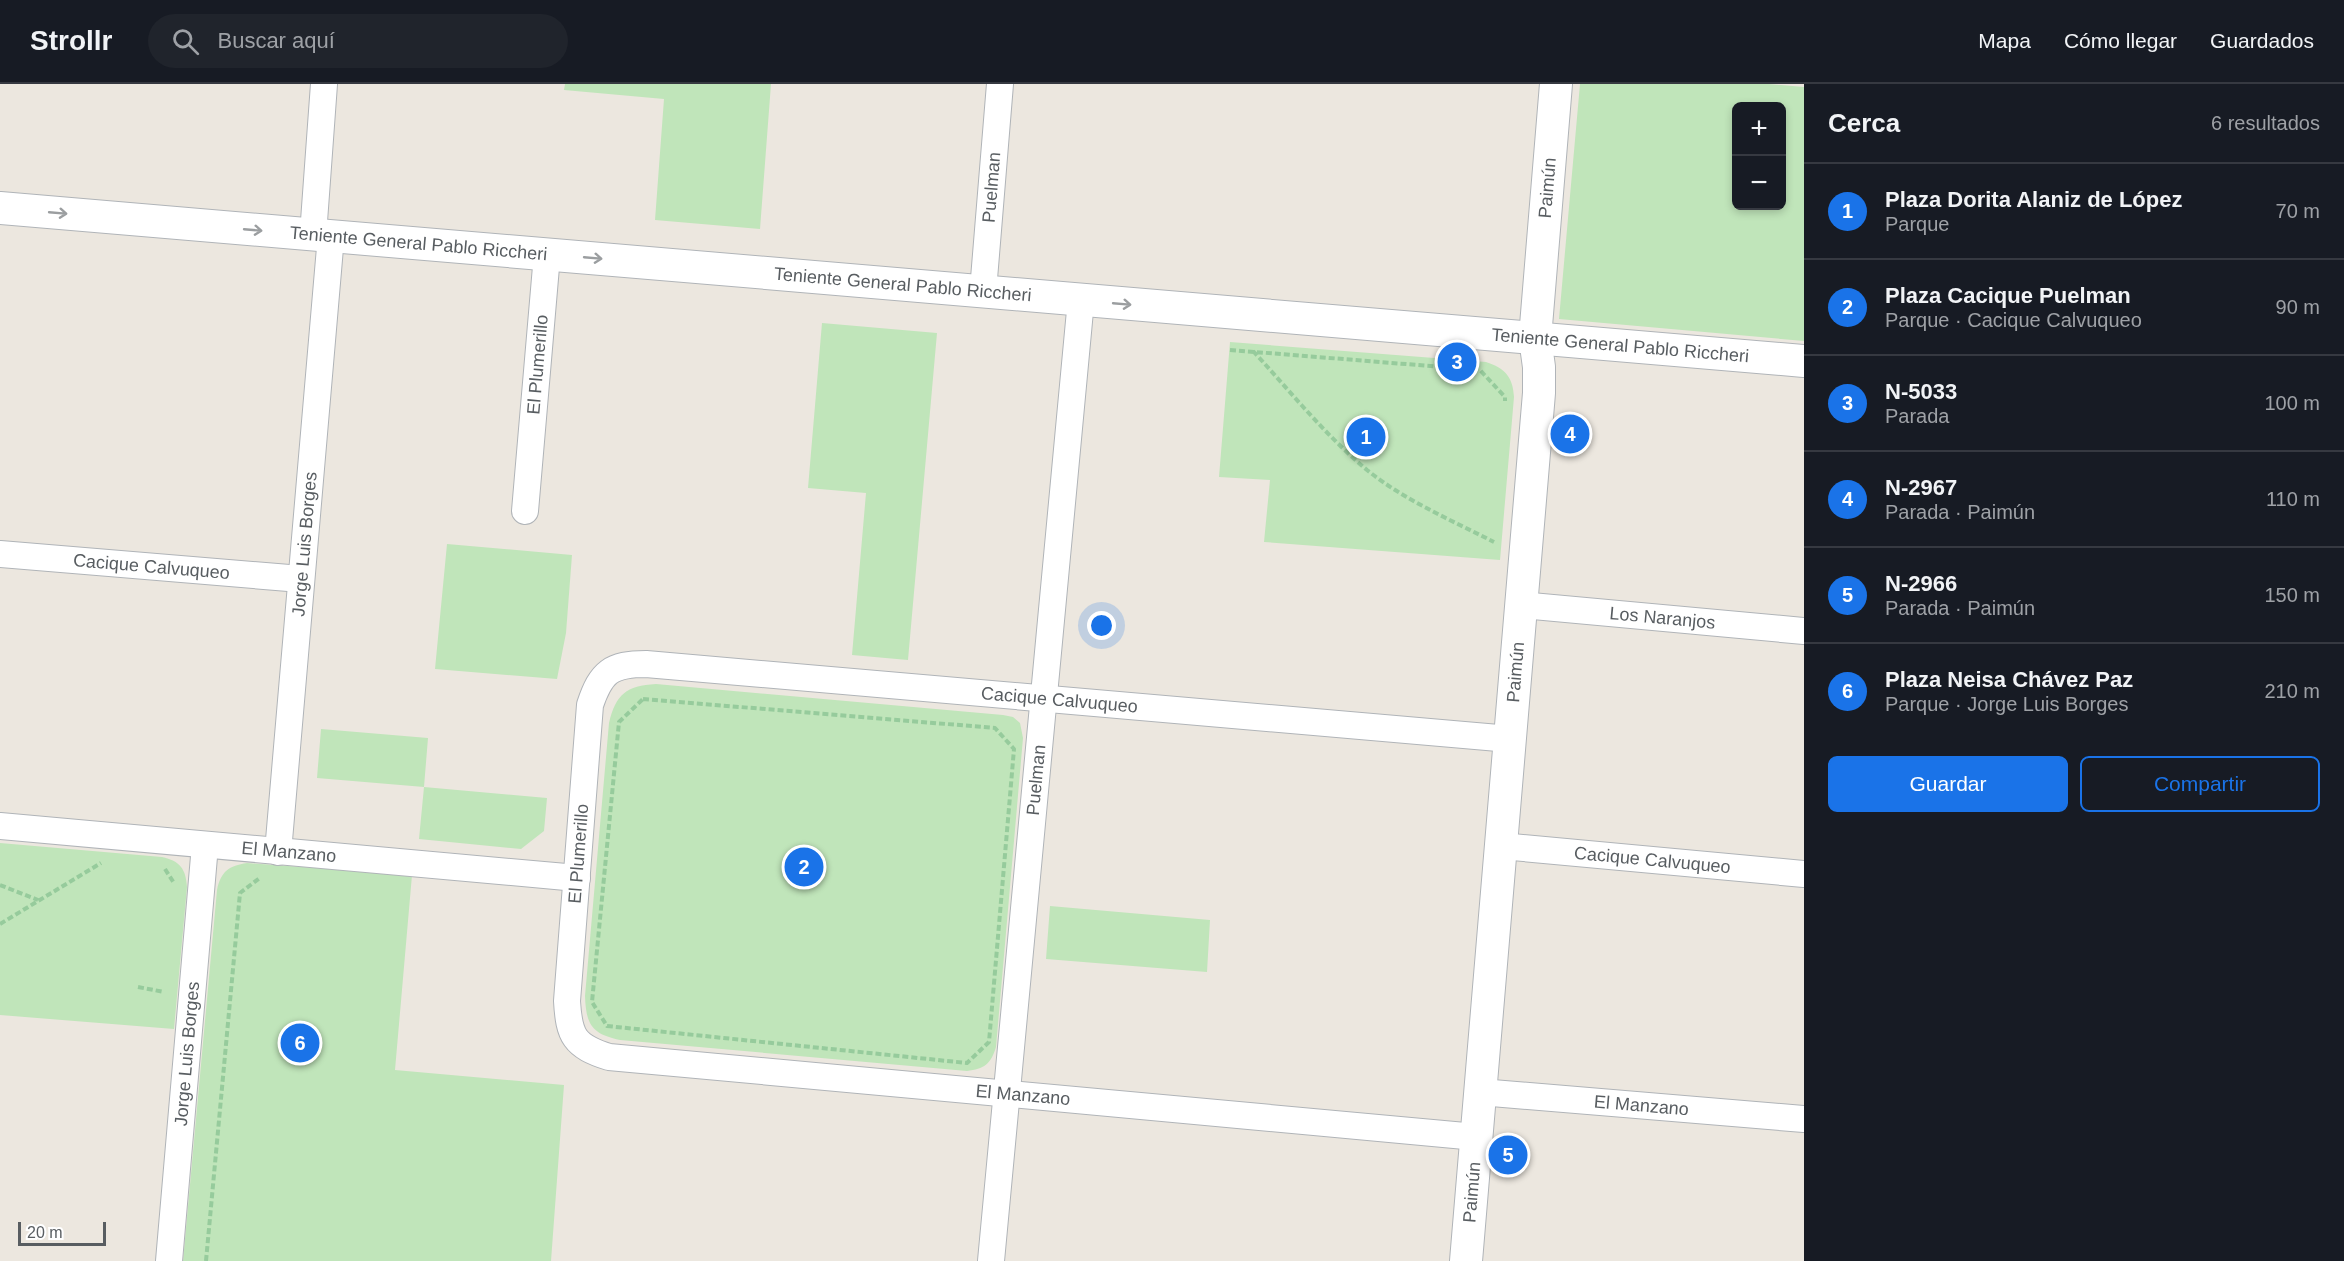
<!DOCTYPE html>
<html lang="es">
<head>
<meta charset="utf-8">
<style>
	:root { --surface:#171b24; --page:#20242c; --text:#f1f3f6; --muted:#9ea1a6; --line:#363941; --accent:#1a73e8 }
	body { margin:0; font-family:Arial,sans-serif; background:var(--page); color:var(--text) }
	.controls { position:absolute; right:18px; top:18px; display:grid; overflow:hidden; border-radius:9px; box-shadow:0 3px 9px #0003 }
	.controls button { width:54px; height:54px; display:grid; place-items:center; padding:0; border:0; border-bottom:2px solid var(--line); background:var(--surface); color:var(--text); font:30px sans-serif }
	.scale { position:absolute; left:18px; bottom:15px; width:88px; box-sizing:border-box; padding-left:6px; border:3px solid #585d61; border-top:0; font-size:16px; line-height:21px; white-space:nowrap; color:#585d61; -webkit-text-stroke:4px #fff; paint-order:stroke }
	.you { position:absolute; left:1102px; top:542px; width:21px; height:21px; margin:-15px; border:4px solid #fff; border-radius:50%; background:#1a73e8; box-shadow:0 0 0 9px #1a73e833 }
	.badge { display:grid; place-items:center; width:39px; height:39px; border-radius:50%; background:var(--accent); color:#fff; font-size:20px; font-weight:700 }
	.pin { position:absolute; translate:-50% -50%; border:3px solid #fff; box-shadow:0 2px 6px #0006 }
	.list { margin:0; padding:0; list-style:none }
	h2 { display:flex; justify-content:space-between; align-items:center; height:78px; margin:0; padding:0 24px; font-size:26px }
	h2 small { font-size:20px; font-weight:400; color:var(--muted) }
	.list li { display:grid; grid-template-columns:39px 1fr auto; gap:18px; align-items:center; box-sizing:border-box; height:96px; padding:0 24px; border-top:2px solid var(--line) }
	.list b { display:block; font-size:22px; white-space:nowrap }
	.list p { margin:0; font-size:20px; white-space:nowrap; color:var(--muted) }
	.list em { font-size:20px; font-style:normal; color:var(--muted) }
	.actions { display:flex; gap:12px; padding:18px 24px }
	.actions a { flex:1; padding:14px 0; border:2px solid var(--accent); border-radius:9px; text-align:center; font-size:21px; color:var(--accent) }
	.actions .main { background:var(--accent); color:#fff }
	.icon { flex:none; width:33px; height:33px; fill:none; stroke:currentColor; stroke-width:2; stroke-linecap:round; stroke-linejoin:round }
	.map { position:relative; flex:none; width:1804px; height:1177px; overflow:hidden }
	header { display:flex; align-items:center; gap:36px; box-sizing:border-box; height:84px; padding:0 30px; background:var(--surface); border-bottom:2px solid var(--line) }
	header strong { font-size:28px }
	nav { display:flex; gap:33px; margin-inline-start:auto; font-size:21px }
	.search { width:420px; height:54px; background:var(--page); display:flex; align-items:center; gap:15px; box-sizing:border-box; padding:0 21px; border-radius:33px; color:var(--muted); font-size:22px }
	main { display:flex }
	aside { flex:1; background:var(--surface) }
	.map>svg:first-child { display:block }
	.green { fill:#c0e5ba; fill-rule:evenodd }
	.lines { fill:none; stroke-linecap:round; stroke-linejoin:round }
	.minor-casing { stroke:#b0b4b8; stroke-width:28 }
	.tertiary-casing { stroke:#b0b4b8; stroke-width:34 }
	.path { stroke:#96cb9c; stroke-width:4; stroke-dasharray:6 3; stroke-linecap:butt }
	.minor { stroke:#fff; stroke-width:26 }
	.tertiary { stroke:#fff; stroke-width:32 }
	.oneway { stroke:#9b9ea0 }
	.labels { text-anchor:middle; stroke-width:5; stroke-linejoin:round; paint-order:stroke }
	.street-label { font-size:18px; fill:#585d61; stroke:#fff }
</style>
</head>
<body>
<header>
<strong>Strollr</strong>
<div class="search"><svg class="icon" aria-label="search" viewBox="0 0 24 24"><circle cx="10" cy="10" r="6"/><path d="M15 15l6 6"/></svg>Buscar aquí</div>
<nav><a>Mapa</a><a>Cómo llegar</a><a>Guardados</a></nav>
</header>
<main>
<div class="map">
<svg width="1804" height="1177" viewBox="0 0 1804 1177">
	<rect width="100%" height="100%" fill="#ece7df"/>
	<!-- green -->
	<path class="green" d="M565,0H771L760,145L655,136L664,15L564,6Z
		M1580,0H1769L1804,3V257L1559,235ZM1736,22H1782V122H1736Z
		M822,239L937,249L908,576L852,571L866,409L808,404Z
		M1230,258L1486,278C1505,284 1513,293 1514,313L1500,476L1264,458L1270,396L1219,393Z
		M447,460L572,471L566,549L557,595L435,585Z
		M656,600L1003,631L1013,633L1020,639L1023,654L996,963C991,980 984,985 967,987L620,956C592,950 586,941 585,912L609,639C616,610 626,602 656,600Z
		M321,645L428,654L424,703L547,714L544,747L521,765L419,755L424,703L317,694Z
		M0,759L162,773C180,777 186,785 187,803L174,945L0,931Z
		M247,779L412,791L395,986L564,1001L551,1177H183L217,806C221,787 229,782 247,779Z
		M1050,822L1210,836L1207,888L1046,875Z"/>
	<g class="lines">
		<defs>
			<g id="minor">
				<path d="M313,151L324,0"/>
				<path id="s1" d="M983,207L1000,0"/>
				<path id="s2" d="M525,427L547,171"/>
				<path id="s3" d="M0,470L301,495"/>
				<path id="s4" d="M1522,521L1804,547"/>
				<path id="s5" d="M0,742L577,794"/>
				<path id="s6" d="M1501,762L1804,790"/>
				<path id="s7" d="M278,768L331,152"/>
				<path id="s8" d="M1480,1008L1804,1035"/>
				<path id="s9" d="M1476,1053L609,973C574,962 569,952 567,917L590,621C601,588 611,580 646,580L1510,655"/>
				<path id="s10" d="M169,1177L205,761"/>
				<path id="s11" d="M991,1177L1081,216"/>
			</g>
			<g id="tertiary">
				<path id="s12" d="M0,124L1804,277"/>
				<path id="s13" d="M1466,1177L1539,309V283L1535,254L1556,0"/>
			</g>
		</defs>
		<!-- minor casing -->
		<use href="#minor" class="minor-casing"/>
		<!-- tertiary casing -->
		<use href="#tertiary" class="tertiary-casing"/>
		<!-- path -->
		<path class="path" d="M1230,266L1480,286L1505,313V317
			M1253,267C1290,307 1325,351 1367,386C1404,416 1451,436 1494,458
			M643,615L995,644L1014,665L989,958L967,979L607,942L592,918L619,638Z
			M165,785L174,799
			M0,801L38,816
			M0,840L101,779
			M138,903L164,908
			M206,1177L240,809L261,793"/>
		<!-- minor -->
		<use href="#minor" class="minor"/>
		<!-- tertiary -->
		<use href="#tertiary" class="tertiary"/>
	</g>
	<!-- one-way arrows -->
	<defs><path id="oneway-shaft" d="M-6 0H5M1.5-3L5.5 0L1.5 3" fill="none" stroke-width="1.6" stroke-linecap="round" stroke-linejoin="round" transform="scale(1.5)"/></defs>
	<g class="oneway">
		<use href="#oneway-shaft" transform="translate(58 129) rotate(5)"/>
		<use href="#oneway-shaft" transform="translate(253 146) rotate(5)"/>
		<use href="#oneway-shaft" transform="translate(593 174) rotate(5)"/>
		<use href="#oneway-shaft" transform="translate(1122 220) rotate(5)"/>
	</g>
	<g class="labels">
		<!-- street labels -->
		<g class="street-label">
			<text dy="6" stroke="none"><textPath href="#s1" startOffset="104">Puelman</textPath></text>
			<text dy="6" stroke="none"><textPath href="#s13" startOffset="1077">Paimún</textPath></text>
			<text dy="6" stroke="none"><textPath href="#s12" startOffset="420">Teniente General Pablo Riccheri</textPath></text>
			<text dy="6" stroke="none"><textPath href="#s12" startOffset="906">Teniente General Pablo Riccheri</textPath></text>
			<text dy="6" stroke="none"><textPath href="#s12" startOffset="1626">Teniente General Pablo Riccheri</textPath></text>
			<text dy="6" stroke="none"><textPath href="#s2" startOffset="147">El Plumerillo</textPath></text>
			<text dy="6" stroke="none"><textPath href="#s7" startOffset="309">Jorge Luis Borges</textPath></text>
			<text dy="6" stroke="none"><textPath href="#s3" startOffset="152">Cacique Calvuqueo</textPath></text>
			<text dy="6" stroke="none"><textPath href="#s4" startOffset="141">Los Naranjos</textPath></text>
			<text dy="6" stroke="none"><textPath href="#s13" startOffset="591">Paimún</textPath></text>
			<text dy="6" stroke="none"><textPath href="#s9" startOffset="1737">Cacique Calvuqueo</textPath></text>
			<text dy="6" stroke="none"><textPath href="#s11" startOffset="483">Puelman</textPath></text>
			<text dy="6" stroke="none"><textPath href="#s5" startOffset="290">El Manzano</textPath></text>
			<text dy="6" stroke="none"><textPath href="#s9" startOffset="1096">El Plumerillo</textPath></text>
			<text dy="6" stroke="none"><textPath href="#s6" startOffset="152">Cacique Calvuqueo</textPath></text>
			<text dy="6" stroke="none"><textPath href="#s10" startOffset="208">Jorge Luis Borges</textPath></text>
			<text transform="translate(1023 1011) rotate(5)" y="6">El Manzano</text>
			<text dy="6" stroke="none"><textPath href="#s8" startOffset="162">El Manzano</textPath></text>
			<text dy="6" stroke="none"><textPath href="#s13" startOffset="69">Paimún</textPath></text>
		</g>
	</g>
</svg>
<div class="controls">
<button>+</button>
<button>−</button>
</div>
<div class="scale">20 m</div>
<div class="you"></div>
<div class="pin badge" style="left:1366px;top:353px">1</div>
<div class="pin badge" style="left:804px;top:783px">2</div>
<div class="pin badge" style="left:1457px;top:278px">3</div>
<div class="pin badge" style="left:1570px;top:350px">4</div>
<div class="pin badge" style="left:1508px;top:1071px">5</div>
<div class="pin badge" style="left:300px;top:959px">6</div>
</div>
<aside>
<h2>Cerca<small>6 resultados</small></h2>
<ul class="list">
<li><span class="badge">1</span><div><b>Plaza Dorita Alaniz de López</b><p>Parque</p></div><em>70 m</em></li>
<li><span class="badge">2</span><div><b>Plaza Cacique Puelman</b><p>Parque · Cacique Calvuqueo</p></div><em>90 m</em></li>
<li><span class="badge">3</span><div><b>N-5033</b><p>Parada</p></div><em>100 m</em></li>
<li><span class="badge">4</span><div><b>N-2967</b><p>Parada · Paimún</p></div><em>110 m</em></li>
<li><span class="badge">5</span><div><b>N-2966</b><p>Parada · Paimún</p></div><em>150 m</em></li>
<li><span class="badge">6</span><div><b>Plaza Neisa Chávez Paz</b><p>Parque · Jorge Luis Borges</p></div><em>210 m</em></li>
</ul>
<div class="actions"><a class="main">Guardar</a><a>Compartir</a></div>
</aside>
</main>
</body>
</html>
